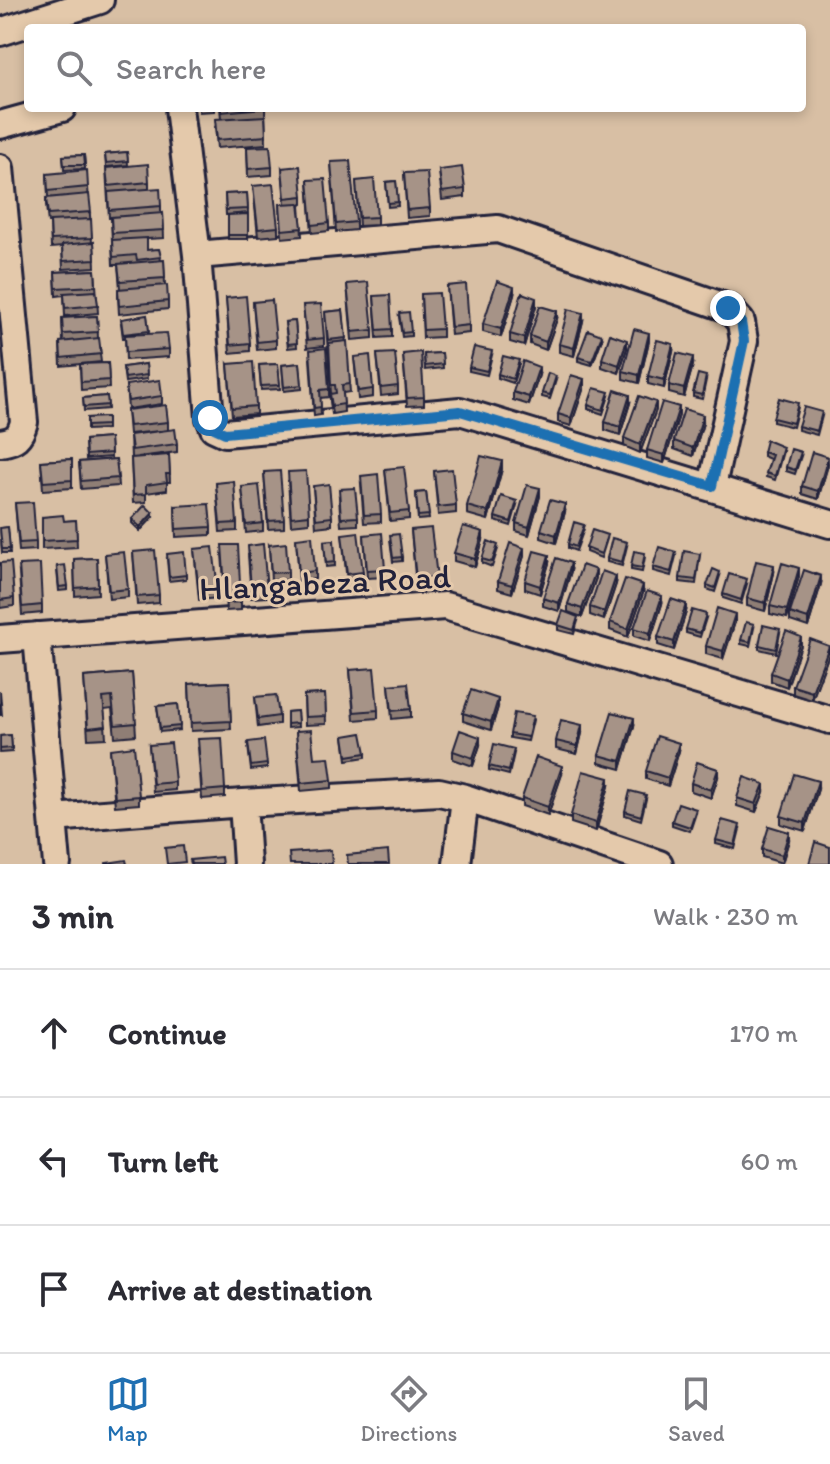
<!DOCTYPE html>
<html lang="en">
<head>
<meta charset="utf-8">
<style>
	:root { --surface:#fff; --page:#f7f7f7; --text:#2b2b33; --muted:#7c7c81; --line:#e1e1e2; --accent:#1f6fb2 }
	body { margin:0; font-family:Itim,sans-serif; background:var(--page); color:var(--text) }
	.stop { position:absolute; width:24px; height:24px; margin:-18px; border:6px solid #1f6fb2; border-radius:50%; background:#fff }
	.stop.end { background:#1f6fb2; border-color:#fff; box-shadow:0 2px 8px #0008 }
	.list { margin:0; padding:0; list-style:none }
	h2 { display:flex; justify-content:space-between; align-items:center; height:104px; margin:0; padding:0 32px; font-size:34px }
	h2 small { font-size:26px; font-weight:400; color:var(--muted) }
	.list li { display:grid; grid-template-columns:52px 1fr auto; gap:24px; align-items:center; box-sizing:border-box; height:128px; padding:0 32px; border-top:2px solid var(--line) }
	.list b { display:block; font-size:30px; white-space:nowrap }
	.list em { font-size:26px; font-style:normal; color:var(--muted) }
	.icon { flex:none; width:44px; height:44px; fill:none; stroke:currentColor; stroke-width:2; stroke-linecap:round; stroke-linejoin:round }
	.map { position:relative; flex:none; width:830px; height:864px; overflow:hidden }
	.search { position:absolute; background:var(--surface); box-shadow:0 4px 12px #0003; left:24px; right:24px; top:24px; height:88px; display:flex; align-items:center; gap:20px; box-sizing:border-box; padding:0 28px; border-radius:8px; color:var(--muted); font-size:30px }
	.sheet { height:488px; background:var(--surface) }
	nav { display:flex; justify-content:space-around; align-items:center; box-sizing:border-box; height:112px; border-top:2px solid var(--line); background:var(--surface); font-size:22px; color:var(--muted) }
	nav a { display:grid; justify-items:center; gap:4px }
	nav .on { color:var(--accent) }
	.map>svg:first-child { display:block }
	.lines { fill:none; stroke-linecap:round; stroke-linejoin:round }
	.minor-casing { stroke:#22223b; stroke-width:32 }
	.minor { stroke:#e4c9ab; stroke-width:26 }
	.wall { fill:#8f7e74; stroke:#22223b; stroke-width:2 }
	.shaded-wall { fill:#74675e; stroke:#22223b; stroke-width:2 }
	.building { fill:#a69387; stroke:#22223b; stroke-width:2 }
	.route { stroke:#1f6fb2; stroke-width:10 }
	.labels { text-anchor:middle; stroke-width:6; stroke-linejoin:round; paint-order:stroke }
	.street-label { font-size:34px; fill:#22223b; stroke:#e4c9ab }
</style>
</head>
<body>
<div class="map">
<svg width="830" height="864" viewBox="0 0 830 864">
	<rect width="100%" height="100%" fill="#d8bfa4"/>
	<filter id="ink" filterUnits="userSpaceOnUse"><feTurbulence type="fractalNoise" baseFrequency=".0125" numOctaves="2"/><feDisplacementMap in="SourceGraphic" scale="16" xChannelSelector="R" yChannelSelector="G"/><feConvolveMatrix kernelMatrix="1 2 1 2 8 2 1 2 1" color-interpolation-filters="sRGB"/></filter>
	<g filter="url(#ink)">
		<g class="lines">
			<defs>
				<path id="minor" d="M0,32L100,0
					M179,108L197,255L210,418L214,428L225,433L460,411L830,524
					M0,125L62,108
					M0,168L24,422C20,437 15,441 0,443
					M197,255L498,229L728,308L741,322L744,341L712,486
					M37,636L57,864
					M0,639L445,606L830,720
					M243,803L247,864
					M53,818L243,803L439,792L465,798L659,864
					M457,864L465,798"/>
			</defs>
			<!-- minor casing -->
			<use href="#minor" class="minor-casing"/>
			<!-- minor -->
			<use href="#minor" class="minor"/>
		</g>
		<!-- wall -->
		<path class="wall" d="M199,108H214V111L199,112Z
			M220,108H265L266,144L217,148L215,127L221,118Z
			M247,147L272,167V175L248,177Z
			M127,152L128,165L106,167L105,154Z
			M84,155L85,169L64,170L63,156Z
			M331,162L356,222V230L336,232Z
			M106,168L149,182V189L161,206V214L163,213L164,238L147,239V250L159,249L161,261L164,260L165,285L168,301V309L119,314L118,297V289H120L118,265H113L111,218H109Z
			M282,168L303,196V204L300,205L302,236L282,238L280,204H285Z
			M439,170L465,189V197L442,200Z
			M404,173L430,208V216L407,218Z
			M47,174L88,187L92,243L94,242L95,267L63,269L62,247L51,248L50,223H48L46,206V198H48Z
			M308,180L329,223V231L312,233Z
			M356,181L377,217V225L359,226Z
			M396,181L398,206L388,207L386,182Z
			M253,186L278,227V235L258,237Z
			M247,193L248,213L226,215L225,194Z
			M248,214V239H228V215Z
			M95,270L98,313L65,316L64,295L56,296L55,272Z
			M347,284L373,330V338L352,340Z
			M447,286L469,325V333L451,335Z
			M421,294L442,329V337L423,338Z
			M514,295L501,337L483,332V324Z
			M374,296L392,329V337L377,338Z
			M226,298L250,343V351L230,353Z
			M253,302L276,340V348L257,350Z
			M303,305L324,338V346L307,348Z
			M536,306L524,346L510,342V334Z
			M343,310L350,392L343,393L344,412L332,414L330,402V394L331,393L325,312Z
			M147,315L149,334L169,349V357L126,360L125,338H123L121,323Z
			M97,316L98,338L101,362L61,366L60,342H63L62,318Z
			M399,317L411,332V336L402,337Z
			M557,319L546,350L530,344V336Z
			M295,321L297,347L288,348L285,322Z
			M583,321L574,356L559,352V344Z
			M602,339L592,365L578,361V357Z
			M649,341L639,383L623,379V371Z
			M627,348L619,373L602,367V359Z
			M673,352L664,388L648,384V376Z
			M442,353L443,368L425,370L424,354Z
			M377,354L398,386V394L381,396Z
			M403,354L424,397V405L407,406Z
			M492,355L487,375L469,371V367Z
			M354,357L373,389V397L358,399Z
			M310,358L329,389V397L320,398L321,415L314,416Z
			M108,363L109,388L81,390L80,364Z
			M300,363L302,389L284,391L282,365Z
			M146,364L147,379L125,382L123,367Z
			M228,364L256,406V414L232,416Z
			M278,364L280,389L261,390L259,365Z
			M519,364L513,383L498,378V374Z
			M693,365L684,397L669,393V385Z
			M539,375L529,405L513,400V392Z
			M556,380L550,399L542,397V393Z
			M706,380L702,399L693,397V393Z
			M126,385L162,396V404L128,409Z
			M584,387L571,426L558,422V414Z
			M107,396L108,409L84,411L83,398Z
			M609,396L603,414L588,409V405Z
			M630,403L620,435L605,430V422Z
			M798,407L793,427L773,422V418Z
			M127,410L168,422V430L177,444V452L138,457L169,455L170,482H167V490L146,493V502L133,503L130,435L160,431L129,434Z
			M656,410L640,453L624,446V438Z
			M679,415L664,463L647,458V450Z
			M822,416L817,435L798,430V426Z
			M107,417V429L87,430V418Z
			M703,423L693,456L674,449V441Z
			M110,438L111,457L86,459L85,440Z
			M783,451L775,480L766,477L770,459L763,456V452Z
			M801,456L795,474L786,471V467Z
			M72,459V488L43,490L41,461Z
			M116,459L118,486L81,489L79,462Z
			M828,465L818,499L802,494V486Z
			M385,469L409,511V519L390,521Z
			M502,469L488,520L467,514V506Z
			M434,471L456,505V513L438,515Z
			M264,472L284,520V528L268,529Z
			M288,480L309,515V523L291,525Z
			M216,483L237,523V531L220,532Z
			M361,484L381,514V522L364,523Z
			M313,486L332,517V525L316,527Z
			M242,487L263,523V531L246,533Z
			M426,492L429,519L418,520L416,493Z
			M540,496L529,535L516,531V523Z
			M339,497L358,517V525L341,526Z
			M15,503L36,542V550L19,551Z
			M517,505L511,526L495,521V517Z
			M175,506L211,527V535L176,537Z
			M565,512L556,543L541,538V530Z
			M42,517L64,521L76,520L77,547L42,549Z
			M153,517L140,531L132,523V519Z
			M8,527L10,553H2L0,528Z
			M584,529L576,551L568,548V544Z
			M411,530L437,577V585L416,587Z
			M342,534L363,572V580L347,582Z
			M364,535L385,569V577L367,578Z
			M296,538L315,571V579L299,581Z
			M390,539L402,557V561L393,562Z
			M607,539L601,558L586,552V548Z
			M334,540L335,566L326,567L324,541Z
			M483,540L475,567L454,561V553Z
			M269,545L288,572V580L271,581Z
			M627,546L622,566L607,562V558Z
			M194,549L218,590V598L199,600Z
			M498,549L492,567L482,563V559Z
			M133,552L159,595V603L137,605Z
			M222,553L241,602V610L226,611Z
			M105,554L128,589V597L109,599Z
			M248,554L267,589V597L251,598Z
			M700,554L696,584L680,582V578Z
			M524,556L512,593L498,589V581Z
			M676,556L671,576L653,571V567Z
			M645,557L642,572L631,570V566Z
			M97,558L98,594L75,596L74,559Z
			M167,559L186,575V579L169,581Z
			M0,563L14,598V606L0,608Z
			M549,563L540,594L525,589V581Z
			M57,570L68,586V590L59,591Z
			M571,571L559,611L543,606V598Z
			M19,573L42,605V613L22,615Z
			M774,573L765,611L747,606V598Z
			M720,576L715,592L707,589V585Z
			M799,576L787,618L770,614V606Z
			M596,578L582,617L568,612V604Z
			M616,584L604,620L590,615V607Z
			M747,584L741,604L723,598V594Z
			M821,584L808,627L790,621V613Z
			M643,593L628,637L610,630V622Z
			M662,604L650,641L634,636V628Z
			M686,612L674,650L658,645V637Z
			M706,618L700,637L686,633V629Z
			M578,621L574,634L558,630V625Z
			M735,622L723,659L706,654V646Z
			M754,628L750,646L741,644V640Z
			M780,633L776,653L759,649V645Z
			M801,645L787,687L771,681V673Z
			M829,654L812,700L793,694V686Z
			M350,670L378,710V718L354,720Z
			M132,673L136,735L115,737L112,709L104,710L106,738L88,739L84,677Z
			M229,682L231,729L191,731L189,684Z
			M389,685L411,709V717L392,719Z
			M325,694L326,724L305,725L304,695Z
			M255,697L279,716V724L258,727Z
			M178,704L180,730L160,732L157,706Z
			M498,707L491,730L463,721V713Z
			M297,711L298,727L287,728V712Z
			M533,720L528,741L510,738V734Z
			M634,726L621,769L599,763V755Z
			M296,731L314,758L332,780V788L301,791Z
			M582,733L577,754L556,749V741Z
			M11,735L12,752L0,753V736Z
			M344,736L366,753V757L347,760Z
			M149,745L175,782V790L153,792Z
			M480,745L473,766L453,759V751Z
			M248,746L267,764V768L251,770Z
			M198,747L225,789V797L202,799Z
			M110,749L139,796V804L115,806Z
			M679,751L668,786L646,779V771Z
			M514,753L509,775L489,770V766Z
			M562,774L548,815L522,806V798Z
			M718,777L711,798L691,791V783Z
			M609,786L596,831L571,823V815Z
			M818,789L805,831L781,824V816Z
			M764,792L756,812L737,806V798Z
			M646,799L641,820L625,815V811Z
			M696,813L690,831L672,825V821Z
			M740,829L735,849L716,844V840Z
			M789,840L782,863L762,857V849Z"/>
		<!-- shaded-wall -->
		<path class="shaded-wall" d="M514,287V295L501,337V329Z
			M536,298V306L524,346V338Z
			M557,311V319L546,350V342Z
			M583,313V321L574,356V348Z
			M649,333V341L639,383V375Z
			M602,335V339L592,365V361Z
			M627,340V348L619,373V365Z
			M673,344V352L664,388V380Z
			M693,357V365L684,397V389Z
			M539,367V375L529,405V397Z
			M584,379V387L571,426V418Z
			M630,395V403L620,435V427Z
			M656,402V410L640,453V445Z
			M679,407V415L664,463V455Z
			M703,415V423L693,456V448Z
			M828,457V465L818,499V491Z
			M502,461V469L488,520V512Z
			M540,488V496L529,535V527Z
			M565,504V512L556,543V535Z
			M153,513V517L140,531V527Z
			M483,532V540L475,567V559Z
			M524,548V556L512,593V585Z
			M549,555V563L540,594V586Z
			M571,563V571L559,611V603Z
			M774,565V573L765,611V603Z
			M799,568V576L787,618V610Z
			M596,570V578L582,617V609Z
			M616,576V584L604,620V612Z
			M821,576V584L808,627V619Z
			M643,585V593L628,637V629Z
			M662,596V604L650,641V633Z
			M686,604V612L674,650V642Z
			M735,614V622L723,659V651Z
			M801,637V645L787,687V679Z
			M829,646V654L812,700V692Z
			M498,699V707L491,730V722Z
			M634,718V726L621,769V761Z
			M582,725V733L577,754V746Z
			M480,737V745L473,766V758Z
			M679,743V751L668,786V778Z
			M562,766V774L548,815V807Z
			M718,769V777L711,798V790Z
			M609,778V786L596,831V823Z
			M818,781V789L805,831V823Z
			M764,784V792L756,812V804Z
			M789,832V840L782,863V855Z"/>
		<!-- building -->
		<path class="building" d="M221,108H265L221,112Z
			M265,116L266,136L217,140L215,119Z
			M270,146L272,167L248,169L247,147Z
			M127,152L128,161L106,163L105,154Z
			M84,155L85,165H64L63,156Z
			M350,161L356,222L336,224L331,162Z
			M148,164L149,182L108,186L106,168Z
			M300,166L303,196L285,198L282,168Z
			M462,167L465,189L442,192L439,170Z
			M87,170L88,187L48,191L47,174Z
			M427,172L430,208L407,210L404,173Z
			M325,179L329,223L312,225L308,180Z
			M374,179L377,217L359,218L356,181Z
			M396,181L398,202L388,203L386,182Z
			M273,184L278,227L258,229L253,186Z
			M160,188L161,206L109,210L108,192Z
			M247,193L248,209L226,210L225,194Z
			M89,194L91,212L48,215L46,198Z
			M299,203L302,228L282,230L280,204Z
			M163,213L164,230L112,233L111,217Z
			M248,214V235H228V215Z
			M91,219L92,238L51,240L50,221Z
			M147,238V250L159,249L161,257L137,260L136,255L113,257L112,240Z
			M94,242L95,259L63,261L62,245Z
			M164,260L165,278L120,281L118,264Z
			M95,270L96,286L56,288L55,272Z
			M497,281L514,287L501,329L483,324Z
			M368,282L373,330L352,332L347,284Z
			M466,284L469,325L451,327L447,286Z
			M167,285L168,301L119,306L118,289Z
			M96,291L98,305L65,308L64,293Z
			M439,293L442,329L423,330L421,294Z
			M522,293L536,298L524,338L510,334Z
			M390,295L392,329L377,330L374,296Z
			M246,296L250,343L230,345L226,298Z
			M272,300L276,340L257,342L253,302Z
			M321,304L324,338L307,340L303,305Z
			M540,306L557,311L546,342L530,336Z
			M568,309L583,313L574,348L559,344Z
			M343,310L346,338L328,340L325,312Z
			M409,312L411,332L402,333L399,313Z
			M147,315L149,331L123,334L121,319Z
			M97,316L98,332L63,334L62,318Z
			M295,321L297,343L288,344L285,322Z
			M634,329L649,333L639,375L623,371Z
			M588,330L602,335L592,361L578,357Z
			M167,333L169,349L126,352L125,335Z
			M610,334L627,340L619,365L602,359Z
			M99,338L101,354L61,358L60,342Z
			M657,340L673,344L664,380L648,376Z
			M347,341L350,384L342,385L344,404L332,406L330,394L336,393L335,385H331L329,343Z
			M474,347L492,351L487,371L469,367Z
			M326,348L329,389L320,390L321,407L314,408L310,350Z
			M421,352L424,397L407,398L403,354Z
			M395,353L398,386L381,388L377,354Z
			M442,353L443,364L425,366L424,354Z
			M677,353L693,357L684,389L669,385Z
			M370,355L373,389L358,391L354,357Z
			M503,356L519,360L513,379L498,374Z
			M523,361L539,367L529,397L513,392Z
			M253,362L256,406L232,408L228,364Z
			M108,363L109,380L81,382L80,364Z
			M300,363L302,385L284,387L282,365Z
			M146,364L147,375L125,378L123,367Z
			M278,364L280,385L261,386L259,365Z
			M548,373L556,376L550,395L542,393Z
			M698,374L706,376L702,395L693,393Z
			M571,375L584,379L571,418L558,414Z
			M160,380L162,396L128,401L126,385Z
			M594,388L609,392L603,410L588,405Z
			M615,390L630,395L620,427L605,422Z
			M107,396L108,405L84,407L83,398Z
			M639,396L656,402L640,445L624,438Z
			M779,398L798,403L793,423L773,418Z
			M662,402L679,407L664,455L647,450Z
			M166,405L168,422L129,426L127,410Z
			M804,407L822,412L817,431L798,426Z
			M684,409L703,415L693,448L674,441Z
			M107,417V425L87,426V418Z
			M175,429L177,444L132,450L130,435Z
			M110,438L111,453L86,455L85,440Z
			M766,440L783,447L775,476L766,473L772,455L763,452Z
			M791,449L801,452L795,470L786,467Z
			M812,452L828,457L818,491L802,486Z
			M169,455L170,474H166L167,482L146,485V494L133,495L131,458Z
			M481,456L502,461L488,512L467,506Z
			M72,459V480L43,482L41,461Z
			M116,459L118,478L81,481L79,462Z
			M404,467L409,511L390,513L385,469Z
			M452,469L456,505L438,507L434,471Z
			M280,471L284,520L268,521L264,472Z
			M306,471L309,515L291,517L288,472Z
			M378,474L381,514L364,515L361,476Z
			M234,481L237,523L220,524L216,483Z
			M329,484L332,517L316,519L313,486Z
			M259,485L263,523L246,525L242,487Z
			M527,485L540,488L529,527L516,523Z
			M355,488L358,517L341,518L339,489Z
			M426,492L429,515L418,516L416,493Z
			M501,496L517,501L511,522L495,517Z
			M550,500L565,504L556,535L541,530Z
			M33,502L36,542L19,543L15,503Z
			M209,504L211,527L176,529L175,506Z
			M145,505L153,513L140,527L132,519Z
			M63,515L64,521L76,520L77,539L42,541V517Z
			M574,522L584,525L576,547L568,544Z
			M463,526L483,532L475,559L454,553Z
			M8,527L10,549H2L0,528Z
			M431,528L437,577L416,579L411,530Z
			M592,530L607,535L601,554L586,548Z
			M358,532L363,572L347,574L342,534Z
			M382,533L385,569L367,570L364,535Z
			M399,534L402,557L393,558L390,535Z
			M312,536L315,571L299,573L296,538Z
			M612,538L627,542L622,562L607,558Z
			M334,540L335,562L326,563L324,541Z
			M488,541L498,545L492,562L482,559Z
			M286,543L288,572L271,573L269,545Z
			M510,543L524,548L512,585L498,581Z
			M263,544L267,589L251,590L248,546Z
			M222,545H238L241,602L226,603Z
			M213,547L218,590L199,592L194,549Z
			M659,547L676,552L671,572L653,567Z
			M155,550L159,595L137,597L133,552Z
			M534,551L549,555L540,586L525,581Z
			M634,551L645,553L642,568L631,566Z
			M684,551L700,554L696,580L680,578Z
			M124,552L128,589L109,591L105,554Z
			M184,552L186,575L169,577L167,554Z
			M97,558L98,586L75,588L74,559Z
			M556,558L571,563L559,603L543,598Z
			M756,561L774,565L765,603L747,598Z
			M11,562L14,598L0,600V563Z
			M782,563L799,568L787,610L770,606Z
			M40,564L42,605L22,607L19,565Z
			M65,565L68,586L59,587L57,566Z
			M582,565L596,570L582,609L568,604Z
			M713,569L720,572L715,588L707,585Z
			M804,570L821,576L808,619L790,613Z
			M602,571L616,576L604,612L590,607Z
			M729,574L747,579L741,600L723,594Z
			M625,579L643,585L628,629L610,622Z
			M647,591L662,596L650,633L634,628Z
			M671,599L686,604L674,642L658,637Z
			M717,608L735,614L723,651L706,646Z
			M692,610L706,614L700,633L686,629Z
			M563,611L578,617L574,630L558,625Z
			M746,622L754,624L750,642L741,640Z
			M763,625L780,629L776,649L759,645Z
			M786,631L801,637L787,679L771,673Z
			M810,639L829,646L812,692L793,686Z
			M374,668L378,710L354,712L350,670Z
			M132,673L136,723L115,725L112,697L103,698L106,726L88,728L84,677Z
			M229,682L231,721L191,723L189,684Z
			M408,683L411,709L392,711L389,685Z
			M471,690L498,699L491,722L463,713Z
			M0,691L2,715H0Z
			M325,694L326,716L305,717L304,695Z
			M276,695L279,716L258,719L255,697Z
			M178,704L180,726L160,728L157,706Z
			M297,711L298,723L287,724V712Z
			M612,712L634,718L621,761L599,755Z
			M514,713L533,716L528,737L510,734Z
			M561,720L582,725L577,746L556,741Z
			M311,730L314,758L329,757L332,780L301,783L296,731Z
			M460,730L480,737L473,758L453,751Z
			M362,733L366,753L347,756L344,736Z
			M11,735L12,748L0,749V736Z
			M657,736L679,743L668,778L646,771Z
			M222,738L225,789L202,791L198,739Z
			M264,740L267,764L251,766L248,742Z
			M171,743L175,782L153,784L149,745Z
			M494,744L514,749L509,771L489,766Z
			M134,746L139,796L115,798L110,749Z
			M536,757L562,766L548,807L522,798Z
			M697,762L718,769L711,790L691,783Z
			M583,771L609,778L596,823L571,815Z
			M794,774L818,781L805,823L781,816Z
			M744,777L764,784L756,804L737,798Z
			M630,791L646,795L641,816L625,811Z
			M678,803L696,809L690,827L672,821Z
			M722,820L740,825L735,845L716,840Z
			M769,826L789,832L782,855L762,849Z
			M815,842L830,847V864H809Z
			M183,846L185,862L167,864L165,848Z
			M331,850L332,864H290L289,853Z
			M388,851L389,864H348L347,855Z
			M221,857L222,864H191L190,860Z
			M126,860L127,864H106V863Z"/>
	</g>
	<g class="lines" filter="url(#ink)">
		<!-- route -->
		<path class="route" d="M210,418L214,428L225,433L460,411L712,486L744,341L741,322L728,308"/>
	</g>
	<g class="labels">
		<!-- street labels -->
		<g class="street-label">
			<text transform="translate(325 582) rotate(-3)" y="12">Hlangabeza Road</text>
		</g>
	</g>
</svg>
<div class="stop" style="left:210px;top:418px"></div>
<div class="stop end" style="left:728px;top:308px"></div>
<div class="search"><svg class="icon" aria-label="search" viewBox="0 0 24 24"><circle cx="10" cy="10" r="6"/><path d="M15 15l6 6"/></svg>Search here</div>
</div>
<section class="sheet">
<h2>3 min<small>Walk · 230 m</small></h2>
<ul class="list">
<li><svg class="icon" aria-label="ahead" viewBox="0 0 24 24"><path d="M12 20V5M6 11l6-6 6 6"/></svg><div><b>Continue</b></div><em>170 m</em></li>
<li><svg class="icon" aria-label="left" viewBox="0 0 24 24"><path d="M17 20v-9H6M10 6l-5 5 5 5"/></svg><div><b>Turn left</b></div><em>60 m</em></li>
<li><svg class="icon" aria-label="arrive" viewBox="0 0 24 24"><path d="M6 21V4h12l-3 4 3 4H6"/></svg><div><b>Arrive at destination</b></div></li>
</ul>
</section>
<nav>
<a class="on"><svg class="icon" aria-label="map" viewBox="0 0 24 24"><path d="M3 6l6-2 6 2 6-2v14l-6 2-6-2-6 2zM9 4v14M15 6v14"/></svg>Map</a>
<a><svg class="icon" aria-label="directions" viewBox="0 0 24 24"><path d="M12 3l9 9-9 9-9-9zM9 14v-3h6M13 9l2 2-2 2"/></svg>Directions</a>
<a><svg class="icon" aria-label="saved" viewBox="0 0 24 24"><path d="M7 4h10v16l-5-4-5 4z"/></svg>Saved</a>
</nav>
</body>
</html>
